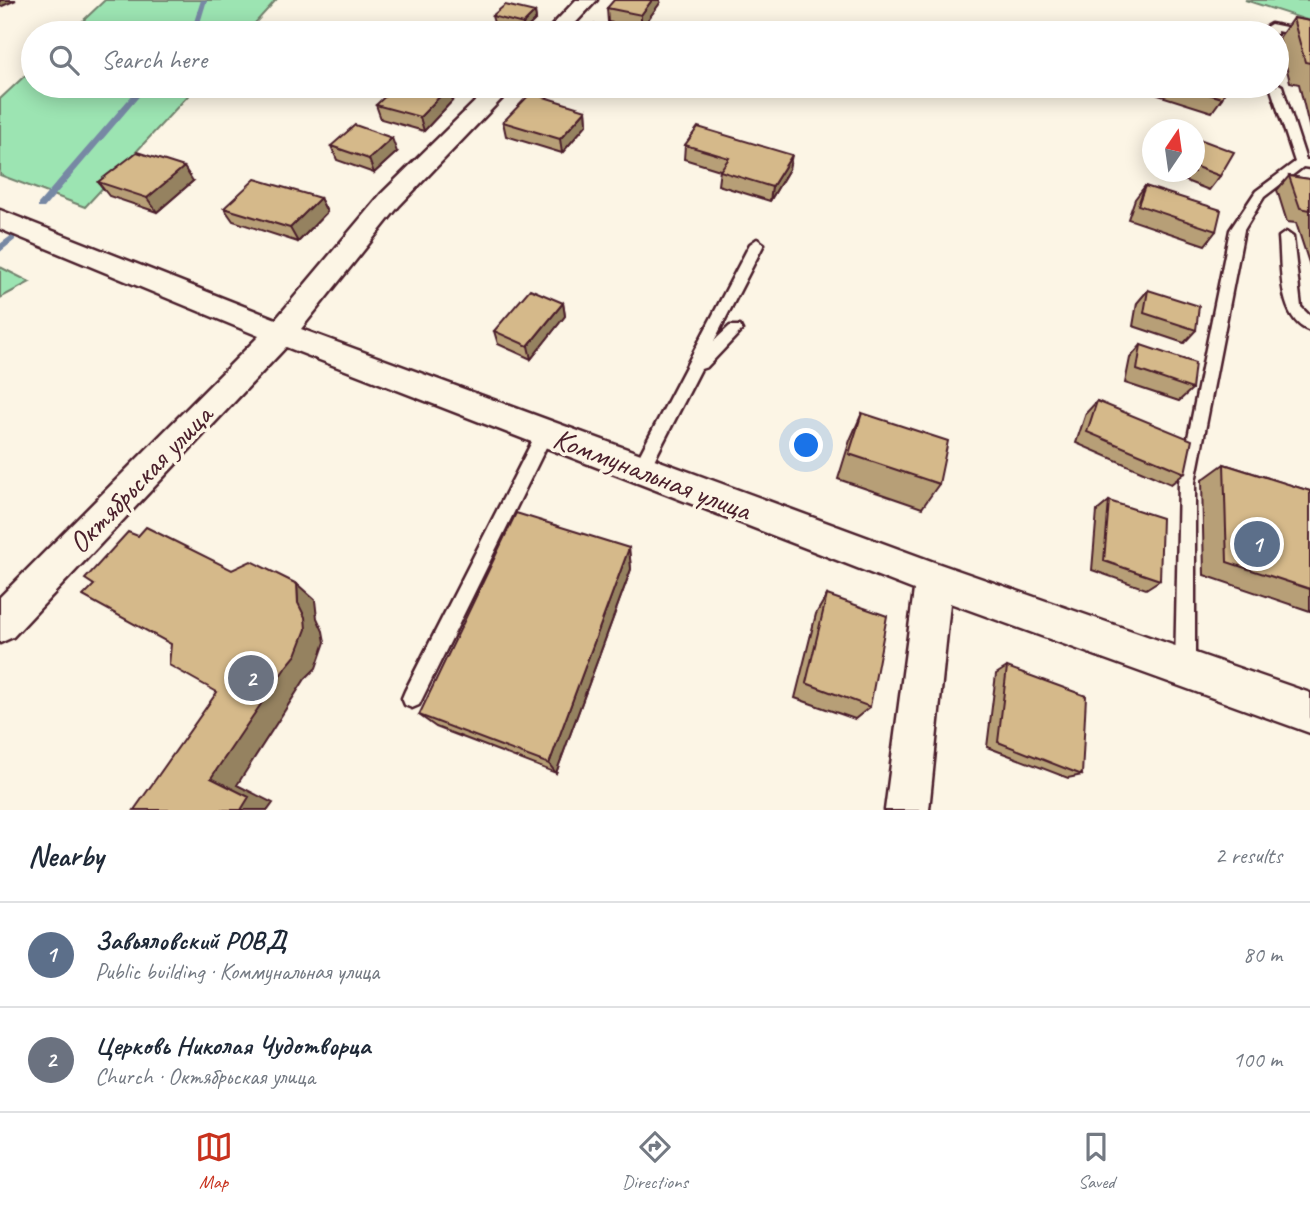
<!DOCTYPE html>
<html lang="en">
<head>
<meta charset="utf-8">
<style>
	:root { --surface:#fff; --page:#f6f6f7; --text:#1f2937; --muted:#747a83; --line:#e0e1e3; --accent:#c8321e }
	body { margin:0; font-family:Caveat,sans-serif; background:var(--page); color:var(--text) }
	.compass { position:absolute; left:1142px; top:119px; width:63px; height:63px; border-radius:50%; background:var(--surface); box-shadow:0 4px 18px #0003; rotate:13deg }
	.you { position:absolute; left:807px; top:446px; width:24px; height:24px; margin:-18px; border:5px solid #fff; border-radius:50%; background:#1a73e8; box-shadow:0 0 0 10px #1a73e833 }
	.badge { display:grid; place-items:center; width:46px; height:46px; border-radius:50%; background:var(--accent); color:#fff; font-size:23px; font-weight:700 }
	.pin { position:absolute; translate:-50% -50%; border:4px solid #fff; box-shadow:0 2px 7px #0006 }
	.list { margin:0; padding:0; list-style:none }
	h2 { display:flex; justify-content:space-between; align-items:center; height:91px; margin:0; padding:0 28px; font-size:30px }
	h2 small { font-size:23px; font-weight:400; color:var(--muted) }
	.list li { display:grid; grid-template-columns:46px 1fr auto; gap:21px; align-items:center; box-sizing:border-box; height:105px; padding:0 28px; border-top:2px solid var(--line) }
	.list b { display:block; font-size:26px; white-space:nowrap }
	.list p { margin:0; font-size:23px; white-space:nowrap; color:var(--muted) }
	.list em { font-size:23px; font-style:normal; color:var(--muted) }
	.icon { flex:none; width:38px; height:38px; fill:none; stroke:currentColor; stroke-width:2; stroke-linecap:round; stroke-linejoin:round }
	.map { position:relative; flex:none; width:1310px; height:810px; overflow:hidden }
	.search { position:absolute; background:var(--surface); box-shadow:0 4px 18px #0003; left:21px; right:21px; top:21px; height:77px; display:flex; align-items:center; gap:18px; box-sizing:border-box; padding:0 24px; border-radius:38px; color:var(--muted); font-size:26px }
	.sheet { height:301px; background:var(--surface) }
	nav { display:flex; justify-content:space-around; align-items:center; box-sizing:border-box; height:98px; border-top:2px solid var(--line); background:var(--surface); font-size:19px; color:var(--muted) }
	nav a { display:grid; justify-items:center; gap:4px }
	nav .on { color:var(--accent) }
	.map>svg:first-child { display:block }
	.green { fill:#9ce4b2; stroke:#73826e; stroke-width:2 }
	.lines { fill:none; stroke-linecap:round; stroke-linejoin:round }
	.stream { fill:#7788a4; fill-rule:evenodd }
	.lane-casing { stroke:#4a1f2b; stroke-width:5 }
	.street-casing { stroke:#4a1f2b; stroke-width:5 }
	.lane { fill:#fcf5e5; fill-rule:evenodd }
	.street { fill:#fcf5e5; fill-rule:evenodd }
	.wall { fill:#b79f77; stroke:#4a1f2b; stroke-width:2 }
	.shaded-wall { fill:#958261; stroke:#4a1f2b; stroke-width:2 }
	.building { fill:#d5b98a; stroke:#4a1f2b; stroke-width:2 }
	.labels { text-anchor:middle; stroke-width:7; stroke-linejoin:round; paint-order:stroke }
	.street-label { font-size:30px; fill:#4a1f2b; stroke:#fcf5e5 }
</style>
</head>
<body>
<div class="map">
<svg width="1310" height="810" viewBox="0 0 1310 810">
	<rect width="100%" height="100%" fill="#fcf5e5"/>
	<filter id="ink" filterUnits="userSpaceOnUse"><feTurbulence type="fractalNoise" baseFrequency=".0143" numOctaves="2"/><feDisplacementMap in="SourceGraphic" scale="14" xChannelSelector="R" yChannelSelector="G"/><feConvolveMatrix kernelMatrix="1 2 1 2 8 2 1 2 1" color-interpolation-filters="sRGB"/></filter>
	<g filter="url(#ink)">
		<!-- green -->
		<path class="green" d="M105,0H276L246,33H70Z
			M1245,0H1310V21Z
			M33,68V86H197L85,207L0,175V99Z
			M0,267L30,282L0,298Z"/>
		<g class="lines">
			<!-- stream -->
			<path class="stream" d="M201,0H207L200,23L191,33H185L194,22Z
				M140,86H148L44,208H38V204Z
				M12,235L15,236V240L0,252V244Z"/>
			<defs>
				<path id="lane" d="M1271,24L1310,32V38L1277,31V34L1267,33L1266,27Z
					M1277,83L1282,86L1306,160H1310V168L1303,167L1264,197L1244,230L1195,482V669L1192,676L1185,679L1178,676L1175,669L1179,482L1230,230L1256,191L1295,162L1270,86H1277Z
					M1286,232L1293,237L1301,307L1310,316V331C1277,319 1282,266 1279,237Z
					M757,239L764,244L714,341L730,326H740L742,330L707,367L701,369L647,474L641,476L635,474L633,469L635,464L750,244Z
					M545,426L551,428L553,433L419,705L412,708L405,705L402,698L405,691L539,428Z"/>
				<path id="street" d="M576,0H597L566,33H545Z
					M491,86H514L399,206L301,329L934,562L1310,693V733L950,603L929,810H885L914,590L286,347L13,637L0,643V597L259,336L0,229V210L276,319L381,194Z"/>
			</defs>
			<!-- lane casing -->
			<use href="#lane" class="lane-casing"/>
			<!-- street casing -->
			<use href="#street" class="street-casing"/>
			<!-- lane -->
			<use href="#lane" class="lane"/>
			<!-- street -->
			<use href="#street" class="street"/>
		</g>
		<!-- wall -->
		<path class="wall" d="M660,3L641,29L608,22L607,8Z
			M535,12L536,19L524,31L494,23L492,16Z
			M1293,18L1310,21V130L1299,84L1290,82L1279,38Z
			M1162,86H1227L1222,98L1212,112L1158,95Z
			M454,99L424,131L381,119L376,105Z
			M586,110L587,124L562,153L506,136L503,122Z
			M1194,137L1220,176L1209,190L1163,172H1194Z
			M685,145L789,169L770,201L718,185L720,170L684,159Z
			M331,146L397,152L374,173L337,160Z
			M1289,176L1310,179V266L1296,223L1287,222L1277,190Z
			M193,181L157,212L109,196L98,182Z
			M1145,186L1216,231L1205,245L1128,219L1135,199Z
			M320,198L327,212L298,242L233,221L224,208Z
			M1148,290L1196,330L1184,343L1133,326L1137,303Z
			M563,303L565,316L531,359L498,344L494,331Z
			M1141,345L1192,389L1179,401L1125,383L1130,358Z
			M1097,401L1185,473L1171,484L1076,443L1086,413Z
			M862,413L939,484L922,508L838,479L850,440Z
			M1224,464L1310,491V611L1204,575L1202,480Z
			M1109,501L1160,580L1146,589L1092,570L1097,511Z
			M629,548L631,569L556,773L436,727L419,715Z
			M827,595L870,707L855,719L795,698L816,614Z
			M1007,667L1082,775L1068,778L987,747L996,674Z"/>
		<!-- shaded-wall -->
		<path class="shaded-wall" d="M0,0H16L0,7Z
			M652,0H660V3L641,29V15Z
			M535,12L536,19L524,31L523,24Z
			M450,86H451L454,99L424,131L420,117Z
			M586,110L587,124L562,153L560,139Z
			M392,138L397,152L374,173L369,159Z
			M792,155L789,169L770,201L772,187Z
			M184,167L193,181L157,212L147,198Z
			M320,198L327,212L298,242L290,228Z
			M563,303L565,316L531,359L528,346Z
			M629,548L631,569L556,773L549,764Z
			M297,584L315,600L317,618L323,631L325,642L316,668L305,679L237,785L273,803L268,810H241L211,778L298,603Z"/>
		<!-- building -->
		<path class="building" d="M614,0H652L641,15L607,8Z
			M505,5L535,12L523,24L492,16Z
			M1293,18L1310,21V63L1305,62Z
			M591,24L639,33H583Z
			M396,86H450L420,117L376,105Z
			M1181,86H1227L1222,98Z
			M531,93L586,110L560,139L503,122Z
			M355,125L392,138L369,159L331,146Z
			M698,127L792,155L772,187L720,171L729,158L685,145Z
			M1194,137L1234,152L1220,176L1194,166Z
			M137,152L184,167L147,198L98,182Z
			M1289,176L1310,179V210L1300,208Z
			M255,179L320,198L290,228L224,208Z
			M1145,186L1221,210L1216,231L1138,205Z
			M530,289L563,303L528,346L494,331Z
			M1148,290L1199,306L1196,330L1144,313Z
			M1141,345L1195,363L1192,389L1137,370Z
			M1097,401L1192,440L1185,473L1087,432Z
			M862,413L948,441L939,484L849,454Z
			M1224,464L1310,491V589L1227,562Z
			M1109,501L1162,518L1160,580L1104,561Z
			M516,513L629,548L549,764L419,715Z
			M146,527L232,570L251,561L297,584L298,603L305,617L306,629L296,655L286,667L211,778L249,797L241,810H134L217,692L169,665L171,644L83,596L94,585L85,579L128,532L138,536Z
			M827,595L887,616L870,707L806,683Z
			M1007,667L1086,696L1082,775L998,742Z"/>
	</g>
	<g class="labels">
		<!-- street labels -->
		<g class="street-label">
			<text transform="translate(652 474) rotate(21)" y="10">Коммунальная улица</text>
			<text transform="translate(140 479) rotate(-46)" y="10">Октябрьская улица</text>
		</g>
	</g>
</svg>
<svg class="compass" viewBox="-18 -18 36 36"><path d="M0-13l5 13h-10z" fill="#e53935"/><path d="M0 13l5-13h-10z" fill="#747a83"/></svg>
<div class="you"></div>
<div class="pin badge" style="left:1257px;top:544px;background:#5c6f8a">1</div>
<div class="pin badge" style="left:251px;top:678px;background:#6b7280">2</div>
<div class="search"><svg class="icon" aria-label="search" viewBox="0 0 24 24"><circle cx="10" cy="10" r="6"/><path d="M15 15l6 6"/></svg>Search here</div>
</div>
<section class="sheet">
<h2>Nearby<small>2 results</small></h2>
<ul class="list">
<li><span class="badge" style="background:#5c6f8a">1</span><div><b>Завьяловский РОВД</b><p>Public building · Коммунальная улица</p></div><em>80 m</em></li>
<li><span class="badge" style="background:#6b7280">2</span><div><b>Церковь Николая Чудотворца</b><p>Church · Октябрьская улица</p></div><em>100 m</em></li>
</ul>
</section>
<nav>
<a class="on"><svg class="icon" aria-label="map" viewBox="0 0 24 24"><path d="M3 6l6-2 6 2 6-2v14l-6 2-6-2-6 2zM9 4v14M15 6v14"/></svg>Map</a>
<a><svg class="icon" aria-label="directions" viewBox="0 0 24 24"><path d="M12 3l9 9-9 9-9-9zM9 14v-3h6M13 9l2 2-2 2"/></svg>Directions</a>
<a><svg class="icon" aria-label="saved" viewBox="0 0 24 24"><path d="M7 4h10v16l-5-4-5 4z"/></svg>Saved</a>
</nav>
</body>
</html>
